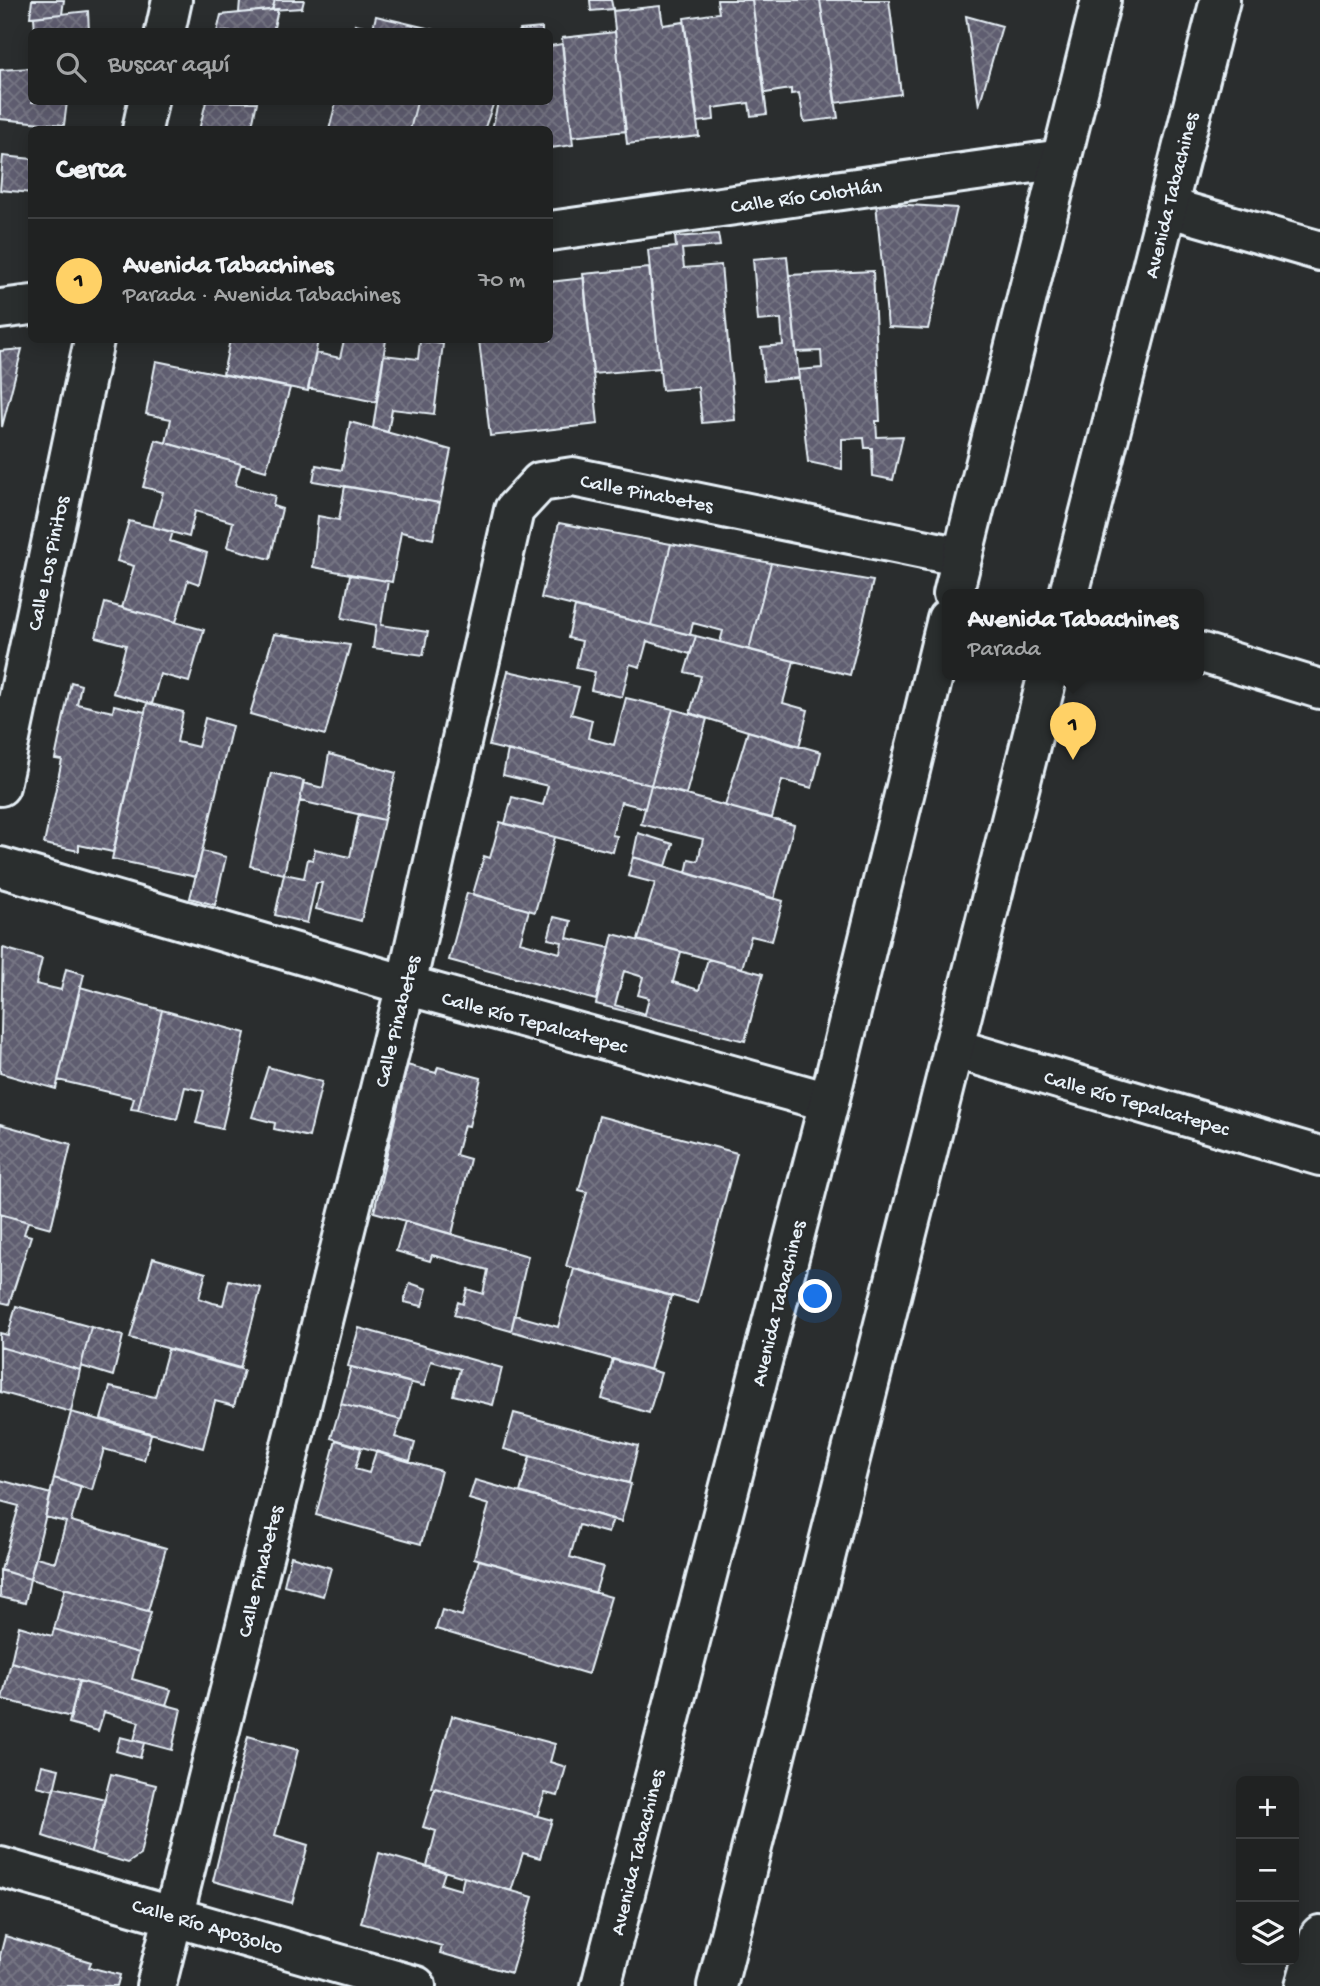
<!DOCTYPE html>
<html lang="es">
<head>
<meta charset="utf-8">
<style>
	:root { --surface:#202222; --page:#2d2f2f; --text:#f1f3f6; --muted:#a2a4a5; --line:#3d3f40; --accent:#ffd166 }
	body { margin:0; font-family:"Gochi Hand",sans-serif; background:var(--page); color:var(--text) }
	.controls { position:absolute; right:21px; bottom:21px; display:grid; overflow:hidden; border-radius:10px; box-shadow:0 4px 18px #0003 }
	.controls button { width:63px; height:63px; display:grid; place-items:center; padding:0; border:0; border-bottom:2px solid var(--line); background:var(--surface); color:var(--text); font:35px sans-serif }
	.you { position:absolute; left:816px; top:1297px; width:24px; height:24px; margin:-18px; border:5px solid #fff; border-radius:50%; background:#1a73e8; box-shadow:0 0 0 10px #1a73e833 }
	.badge { display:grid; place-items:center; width:46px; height:46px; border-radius:50%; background:var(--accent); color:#111; font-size:23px; font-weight:700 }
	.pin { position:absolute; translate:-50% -58px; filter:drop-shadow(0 2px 4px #0008) }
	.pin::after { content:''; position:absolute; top:37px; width:24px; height:21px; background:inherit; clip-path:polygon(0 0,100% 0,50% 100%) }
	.popup { position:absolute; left:942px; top:589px; width:262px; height:91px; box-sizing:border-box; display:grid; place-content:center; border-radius:10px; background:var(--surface); filter:drop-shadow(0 2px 5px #0005); font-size:23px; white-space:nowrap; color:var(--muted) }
	.popup b { font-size:26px; color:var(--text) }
	.popup::after { content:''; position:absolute; left:50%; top:100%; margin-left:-14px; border:14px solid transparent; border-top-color:var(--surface) }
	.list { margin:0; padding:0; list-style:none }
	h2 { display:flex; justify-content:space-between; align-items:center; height:91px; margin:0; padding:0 28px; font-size:30px }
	h2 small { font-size:23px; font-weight:400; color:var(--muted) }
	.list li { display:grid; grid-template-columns:46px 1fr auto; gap:21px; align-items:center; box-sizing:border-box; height:126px; padding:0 28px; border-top:2px solid var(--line) }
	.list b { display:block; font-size:26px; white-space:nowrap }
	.list p { margin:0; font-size:23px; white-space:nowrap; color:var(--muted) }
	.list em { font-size:23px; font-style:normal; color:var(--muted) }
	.icon { flex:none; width:38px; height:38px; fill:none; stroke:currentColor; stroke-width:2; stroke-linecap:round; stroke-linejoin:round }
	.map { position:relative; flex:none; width:1320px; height:1986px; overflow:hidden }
	.search { position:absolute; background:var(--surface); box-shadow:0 4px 18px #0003; left:28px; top:28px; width:525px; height:77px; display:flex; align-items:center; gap:18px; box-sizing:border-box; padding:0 24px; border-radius:10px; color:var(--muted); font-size:26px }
	.panel { position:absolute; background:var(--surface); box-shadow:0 4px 18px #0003; left:28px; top:126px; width:525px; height:217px; border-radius:10px }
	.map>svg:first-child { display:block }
	.building { fill:url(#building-cross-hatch); stroke:#e8f1f8; stroke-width:2; fill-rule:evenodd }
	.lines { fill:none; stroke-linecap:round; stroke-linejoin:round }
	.street-casing { stroke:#e8f1f8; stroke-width:44 }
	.secondary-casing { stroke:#e8f1f8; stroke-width:44 }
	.street { stroke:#2a2d2e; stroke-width:38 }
	.secondary { stroke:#2a2d2e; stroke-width:38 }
	.labels { text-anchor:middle; stroke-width:5; stroke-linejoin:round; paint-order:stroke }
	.street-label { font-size:21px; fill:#e8f1f8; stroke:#2a2d2e }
</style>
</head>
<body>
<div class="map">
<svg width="1320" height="1986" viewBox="0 0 1320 1986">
	<defs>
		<pattern id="building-cross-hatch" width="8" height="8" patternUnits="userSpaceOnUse" patternTransform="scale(1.75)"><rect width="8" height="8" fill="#5f5d6f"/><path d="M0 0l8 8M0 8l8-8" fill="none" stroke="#767584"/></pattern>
	</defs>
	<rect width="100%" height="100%" fill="#2a2d2e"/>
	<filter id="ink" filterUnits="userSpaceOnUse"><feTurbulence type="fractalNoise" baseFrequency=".0143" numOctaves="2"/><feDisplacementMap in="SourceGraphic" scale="14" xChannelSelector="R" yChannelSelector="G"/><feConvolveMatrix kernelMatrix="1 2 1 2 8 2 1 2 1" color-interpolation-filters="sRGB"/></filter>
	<g filter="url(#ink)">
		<!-- building -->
		<path class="building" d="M32,0H64L62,14L30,17Z
			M240,0H275L272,10L239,13Z
			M275,0H304L302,8L272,10Z
			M590,0H611L613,9L591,11Z
			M717,0H752L767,114L751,116L749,103L713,108L714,120L698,122L684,18L719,13Z
			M752,0H820L838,118L804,122L799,93L791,94V89L765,93Z
			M820,0H889L901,94L835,103Z
			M660,6L663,25L684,22L699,136L627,144L613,11Z
			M278,9L273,32H217L221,15Z
			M88,11L89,32H35L34,17Z
			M376,16L435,30L434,32H353L355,24L373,28Z
			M966,16L1002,26L979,106Z
			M542,28V32H519L520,30Z
			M615,32L626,131L572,137L562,38Z
			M562,44L573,145L550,148V130H492L498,102H550V46Z
			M32,68V102H67L64,125L0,119V70Z
			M206,102H257L251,130H199Z
			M336,102H417L410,130H329Z
			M417,102H494L484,130H410Z
			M3,156L32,159V193L0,190Z
			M876,203L957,208L928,329L888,327Z
			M718,234L720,246L682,249L684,268L721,265L735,420L702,423L698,387L662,390L648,250L676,247L675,237Z
			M787,256L799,378L764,381L761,347L783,345L781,319L758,321L753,259Z
			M649,268L660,368L593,374L583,274Z
			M873,271L880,421H876L877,437L903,436L893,480L873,476L872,448H865L864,438L842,439V469L808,462L798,370L822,368L821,351L796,352L789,275Z
			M584,278L598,424L490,436L479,340H550V282Z
			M230,340H318L308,391L223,374Z
			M344,340H386L376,402L308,388L316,353L340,358Z
			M420,341L443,344L434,414L392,409L388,432L373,428L384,355L418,359Z
			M22,349L2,427L0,351Z
			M156,361L290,388L266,471L166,443L171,419L146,414Z
			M350,422L451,450L440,503L313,481L316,465L342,470Z
			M156,440L241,464L235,485L275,496L273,506L282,509L270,559L227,547L233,522L195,511L189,537L153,527L163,492L143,487Z
			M345,486L440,503L433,539L401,532L392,582L313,567L318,516L339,520Z
			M129,521L173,532L170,541L207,553L199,584L188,580L176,622L122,608L134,566L117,561Z
			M559,523L671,544L651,625L541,598Z
			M671,544L771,563L749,650L720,642L723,631L693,623L690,635L651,625Z
			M771,563L873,581L850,675L749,650Z
			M350,575L388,581L381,625L428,632L423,655L373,648L376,625L342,618Z
			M105,603L204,630L189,682L160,674L152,704L113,693L126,645L96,637Z
			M575,607L696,636L690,654L647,641L640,667L630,664L622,697L591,690L595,672L576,668L582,641L568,638Z
			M274,634L350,645L325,735L250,714Z
			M696,636L794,661L783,703L808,710L799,747L690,713L701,676L685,672Z
			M508,671L579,687L571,714L592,720L588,738L614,745L626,698L673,709L651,785L489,746Z
			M71,682L81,685L77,704L113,712L114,705L145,712L113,852L79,845V851L44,844L62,760L55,759Z
			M147,703L183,712L177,742L198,747L205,718L232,726L196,877L112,859Z
			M673,709L707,719L686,794L651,785Z
			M748,731L821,752L812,788L782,780L772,818L725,806Z
			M508,750L651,785L645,808L621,802L612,835L617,836L613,852L505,824L512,797L543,805L548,786L503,775Z
			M329,754L396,773L384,820L300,801L303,783L323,788Z
			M271,773L304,781L284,874L250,866Z
			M651,785L794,825L774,899L686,873L689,859L698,861L703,839L641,824Z
			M359,814L384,820L361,921L316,909L322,883H316L307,923L275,915L284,874L304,878L308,859L313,860L315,849L350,857Z
			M500,822L555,837L535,912L473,894L484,856L490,858Z
			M638,833L673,844L666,866L633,857Z
			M202,851L226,857L215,905L190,898Z
			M633,857L783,901L772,941L751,936L742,968L638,940L655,883L628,876Z
			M467,893L529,910L520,942L560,953L562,942L548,939L554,917L571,921L567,938L610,948L596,1000L449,960Z
			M613,934L681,952L673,982L699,990L708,959L763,974L745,1041L596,1004ZM624,971L643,977L638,995L649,998L645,1014L615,1005Z
			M3,948L42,959L36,984L61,990L66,969L84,974L56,1089L0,1073Z
			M80,987L162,1010L138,1110L131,1109L134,1098L58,1080Z
			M162,1010L245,1033L222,1129L196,1123L204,1091L185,1087L177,1119L138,1110Z
			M407,1065L436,1073L438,1067L481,1078L469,1126L464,1125L456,1155L470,1159L452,1234L374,1212Z
			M268,1067L322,1082L309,1137L274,1129L275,1123L252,1117Z
			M599,1116L737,1153L698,1303L566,1266L587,1192L579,1190Z
			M0,1124L71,1144L51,1228L0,1214Z
			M0,1214L28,1222L24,1234L31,1236L9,1304L0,1302Z
			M405,1221L528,1256L511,1331L454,1315L458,1302L463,1304L467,1289L483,1294L488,1270L432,1255L430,1261L396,1251Z
			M153,1258L206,1273L199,1298L213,1303L223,1305L229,1280L261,1288L240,1368L130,1338Z
			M574,1269L671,1296L650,1370L511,1331L515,1315L558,1327Z
			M410,1283L427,1289L422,1306L404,1302Z
			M16,1306L91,1327L80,1370L0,1347V1333L8,1335Z
			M91,1327L123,1336L113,1376L81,1366Z
			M359,1328L502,1368L493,1405L453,1395L460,1369L431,1361L424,1386L348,1366Z
			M0,1347L80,1370L71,1412L0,1392Z
			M168,1349L244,1370L234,1406L215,1401L203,1448L101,1419L110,1387L155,1397Z
			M613,1359L661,1373L649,1413L602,1399Z
			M351,1367L411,1383L401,1420L341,1404Z
			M341,1404L401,1420L395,1437L415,1443L410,1461L331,1438Z
			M71,1412L151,1434L144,1460L104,1449L92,1490L54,1478Z
			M514,1413L638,1446L629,1483L504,1449Z
			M336,1440L361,1448L355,1469L369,1473L376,1452L441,1471L421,1544L316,1515Z
			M530,1456L631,1484L621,1522L520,1492Z
			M54,1478L81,1486L71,1521L166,1548L148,1611L30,1579L36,1557L55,1562L66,1522L45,1517Z
			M0,1480L51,1494L30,1579L1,1570L19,1506L0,1501Z
			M475,1480L613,1519L608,1533L579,1525L570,1557L603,1567L595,1593L474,1558L489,1505L469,1499Z
			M291,1556L331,1568L323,1596L284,1585Z
			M479,1560L611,1597L588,1674L436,1629L442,1610L462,1616Z
			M0,1570L30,1579L25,1603L0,1597Z
			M65,1588L151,1612L139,1653L54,1629Z
			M19,1626L52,1636L54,1629L139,1653L132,1679L171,1690L166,1705L11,1662Z
			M11,1662L79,1681L71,1717L2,1699Z
			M79,1681L181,1709L172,1750L134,1740L139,1722L104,1712L98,1731L69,1723Z
			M452,1716L555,1744L550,1762L566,1767L558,1796L545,1793L537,1816L431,1787Z
			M248,1736L298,1750L275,1835L308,1845L292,1903L213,1881Z
			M120,1737L144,1743L140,1758L116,1751Z
			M42,1765L59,1769L54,1790L37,1786Z
			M111,1774L156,1785L140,1855L128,1863L91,1852Z
			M54,1787L105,1799L91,1852L43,1836Z
			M435,1788L552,1820L540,1858L523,1853L511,1891L427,1866L436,1831L423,1827Z
			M379,1853L445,1872L441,1884L461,1890L464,1877L533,1897L511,1973L440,1953L442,1946L361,1923Z
			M5,1936L91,1962L89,1967L120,1975L117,1986H0V1956Z"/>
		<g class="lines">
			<defs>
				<path id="street" d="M165,32L172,0
					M142,130L148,102
					M1167,207L1320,251
					M550,231L1062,159
					M0,309L32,305
					M1199,652L1320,689
					M0,786L94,340
					M0,867L406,985L829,1102
					M953,1048L1320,1156
					M0,1867L416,1986
					M156,1986L406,985L514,510L540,482L573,477L962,557
					M1305,1986L1320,1935"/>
				<path id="secondary" d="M953,594L1101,0
					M1069,594L1220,0
					M601,1986L829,1102L947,619
					M717,1986L1048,674"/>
			</defs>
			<!-- street casing -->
			<use href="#street" class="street-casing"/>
			<!-- secondary casing -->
			<use href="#secondary" class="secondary-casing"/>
			<!-- street -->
			<use href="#street" class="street"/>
			<!-- secondary -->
			<use href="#secondary" class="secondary"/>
		</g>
	</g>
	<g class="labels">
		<!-- street labels -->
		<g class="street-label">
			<text transform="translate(806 195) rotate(-8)" y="7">Calle Río Colotlán</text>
			<text transform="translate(1170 195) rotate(-76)" y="7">Avenida Tabachines</text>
			<text transform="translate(647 492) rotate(11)" y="7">Calle Pinabetes</text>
			<text transform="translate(47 563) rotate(-78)" y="7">Calle Los Pinitos</text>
			<text transform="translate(396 1021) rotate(-76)" y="7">Calle Pinabetes</text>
			<text transform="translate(535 1021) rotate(15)" y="7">Calle Río Tepalcatepec</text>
			<text transform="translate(1137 1102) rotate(16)" y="7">Calle Río Tepalcatepec</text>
			<text transform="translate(777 1303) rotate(-76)" y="7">Avenida Tabachines</text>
			<text transform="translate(259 1571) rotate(-76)" y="7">Calle Pinabetes</text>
			<text transform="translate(636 1852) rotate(-76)" y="7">Avenida Tabachines</text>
			<text transform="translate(208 1925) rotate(16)" y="7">Calle Río Apozolco</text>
		</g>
	</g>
</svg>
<div class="controls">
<button>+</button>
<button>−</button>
<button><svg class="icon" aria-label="layers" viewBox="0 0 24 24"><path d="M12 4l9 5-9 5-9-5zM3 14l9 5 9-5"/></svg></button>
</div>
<div class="you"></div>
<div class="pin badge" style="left:1073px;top:760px">1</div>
<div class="popup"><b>Avenida Tabachines</b>Parada</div>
<div class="search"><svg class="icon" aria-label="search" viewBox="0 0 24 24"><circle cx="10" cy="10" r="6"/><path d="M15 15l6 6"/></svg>Buscar aquí</div>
<section class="panel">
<h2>Cerca<small></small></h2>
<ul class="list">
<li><span class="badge">1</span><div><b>Avenida Tabachines</b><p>Parada · Avenida Tabachines</p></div><em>70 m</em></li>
</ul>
</section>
</div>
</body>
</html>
